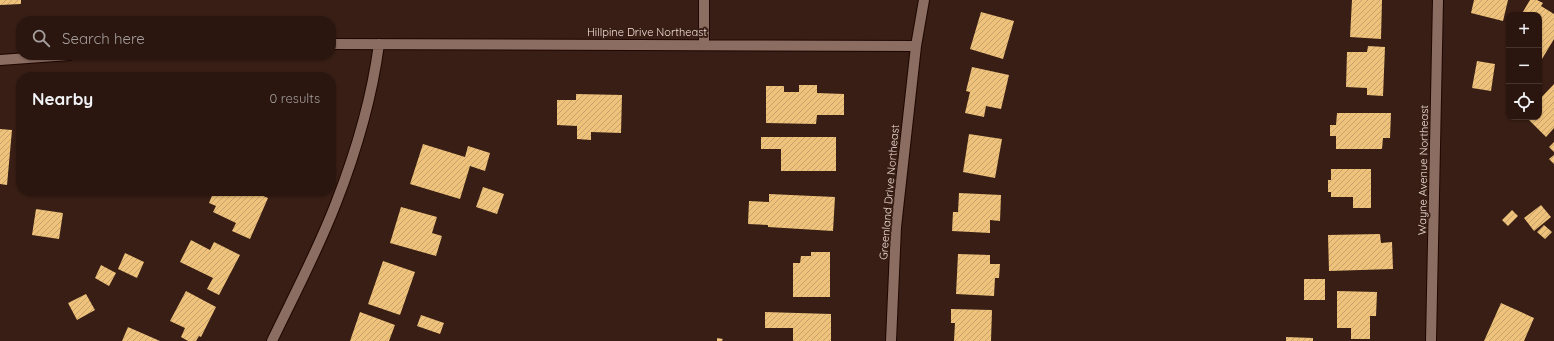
<!DOCTYPE html>
<html lang="en">
<head>
<meta charset="utf-8">
<style>
	:root { --surface:#2a160f; --page:#36231d; --text:#f1f3f6; --muted:#a59f9e; --line:#46352f }
	body { margin:0; font-family:Quicksand,sans-serif; background:var(--page); color:var(--text) }
	.controls { position:absolute; right:12px; top:12px; display:grid; overflow:hidden; border-radius:8px; box-shadow:0 1px 3px #0004 }
	.controls button { width:36px; height:36px; display:grid; place-items:center; padding:0; border:0; border-bottom:1px solid var(--line); background:var(--surface); color:var(--text); font:20px sans-serif }
	.list { margin:0; padding:0; list-style:none }
	h2 { display:flex; justify-content:space-between; align-items:center; height:52px; margin:0; padding:0 16px; font-size:17px }
	h2 small { font-size:13px; font-weight:400; color:var(--muted) }
	.icon { flex:none; width:22px; height:22px; fill:none; stroke:currentColor; stroke-width:2; stroke-linecap:round; stroke-linejoin:round }
	.map { position:relative; flex:none; width:1554px; height:341px; overflow:hidden }
	.search { position:absolute; background:var(--surface); box-shadow:0 1px 3px #0004; left:16px; top:16px; width:320px; height:44px; display:flex; align-items:center; gap:10px; box-sizing:border-box; padding:0 14px; border-radius:16px; color:var(--muted); font-size:15px }
	.panel { position:absolute; background:var(--surface); box-shadow:0 1px 3px #0004; left:16px; top:72px; width:320px; height:124px; border-radius:16px }
	.map>svg:first-child { display:block }
	.building { fill:url(#building-hatch) }
	.lines { fill:none; stroke-linecap:round; stroke-linejoin:round }
	.minor-casing { stroke:#1e0702; stroke-width:12 }
	.minor { stroke:#8c6d61; stroke-width:10 }
	.labels { text-anchor:middle; stroke-width:4; stroke-linejoin:round; paint-order:stroke }
	.street-label { font-size:11px; fill:#f1dfd8; stroke:#381e14 }
</style>
</head>
<body>
<div class="map">
<svg width="1554" height="341" viewBox="0 0 1554 341">
	<defs>
		<pattern id="building-hatch" width="6" height="6" patternUnits="userSpaceOnUse"><rect width="6" height="6" fill="#efc27b"/><path d="M-1 1l2-2M0 6l6-6M5 7l2-2" fill="none" stroke="#c5a26c"/></pattern>
	</defs>
	<rect width="100%" height="100%" fill="#381e14"/>
	<!-- building -->
	<path class="building" d="M0,0H21V4L0,5Z
		M1352,0H1382L1381,39L1350,37Z
		M1474,0H1508L1503,21L1471,13Z
		M1530,0H1537L1543,3L1541,6L1554,14V39L1539,64V15H1521Z
		M981,12L1014,21L1003,59L970,49Z
		M1368,46L1385,47L1383,96L1367,95V88L1346,87L1347,52H1367Z
		M1477,61L1495,64L1491,91L1472,88Z
		M972,67L1009,75L1001,109L986,106L984,117L965,113L970,92L966,91Z
		M1554,84V128L1546,137L1526,117H1539V100Z
		M799,85H817V93L844,94V115H817L816,124L766,123V86H784V92H799Z
		M576,94L622,95L621,133L591,132V140L577,139V126L557,125V100H576Z
		M1337,113H1391L1390,138H1383L1382,149H1336V136H1330V125H1336Z
		M0,129L12,130L7,185L0,184Z
		M969,134L1002,139L995,178L963,172Z
		M761,137H836V171H781V149H761Z
		M1554,142V152L1549,147Z
		M423,144L465,157L468,146L490,153L485,171L470,166L460,199L410,184Z
		M1554,155V164L1549,159Z
		M1331,169H1371V208H1353V197H1331V192H1328V180H1331Z
		M483,187L504,194L497,214L476,207Z
		M214,191H236L241,193L242,191H252L268,198L250,239L232,231L236,223L213,212L216,206L209,203Z
		M959,193L1001,195L1000,221L990,220V233L952,231L953,212H958Z
		M769,194L835,197L833,231L768,227V225L748,224L749,201L769,202Z
		M1541,205L1551,217L1534,231L1524,218Z
		M401,207L437,217L432,233L442,236L436,256L390,243Z
		M36,209L63,213L59,239L32,235Z
		M1512,210L1518,216L1508,226L1502,220Z
		M1544,225L1552,232L1545,239L1537,232Z
		M1380,234L1381,243L1392,242L1393,269L1329,271L1328,235Z
		M191,240L210,250L214,242L240,255L219,295L207,289L213,278L180,262Z
		M811,252H830V297H793V263H800L801,256H811Z
		M125,253L144,262L137,278L118,269Z
		M958,254L990,255V264H1000L999,278H995L994,296L956,294Z
		M383,261L415,272L400,315L368,304Z
		M101,265L116,273L109,286L95,278Z
		M1304,279H1325V300H1304Z
		M186,291L216,307L201,337L199,336L196,341H188L181,337L185,328L170,321Z
		M1337,291L1377,292L1376,316H1370V339H1351V328H1337Z
		M86,294L95,310L77,320L68,303Z
		M1501,303L1534,318L1524,341H1484Z
		M951,309L992,310L991,341H954L955,323H951Z
		M360,312L395,325L389,341H350Z
		M765,312L831,314V341H793V328H765Z
		M421,315L444,323L440,334L417,326Z
		M128,327L160,341H122Z
		M1286,337L1313,338V341H1286Z
		M717,338L723,339L722,341H717Z"/>
	<g class="lines">
		<defs>
			<path id="minor" d="M331,44L916,46
				M704,45V0
				M0,60L69,55
				M272,341C294,295 318,250 336,203C356,152 372,97 379,44
				M891,341L896,227L916,46L924,0
				M1431,341L1438,0"/>
		</defs>
		<!-- minor casing -->
		<use href="#minor" class="minor-casing"/>
		<!-- minor -->
		<use href="#minor" class="minor"/>
	</g>
	<g class="labels">
		<!-- street labels -->
		<g class="street-label">
			<text x="647" y="36">Hillpine Drive Northeast</text>
			<text transform="translate(1423 170) rotate(-89)" y="4">Wayne Avenue Northeast</text>
			<text transform="translate(889 192) rotate(-85)" y="4">Greenland Drive Northeast</text>
		</g>
	</g>
</svg>
<div class="controls">
<button>+</button>
<button>−</button>
<button><svg class="icon" aria-label="locate" viewBox="0 0 24 24"><circle cx="12" cy="12" r="6"/><path d="M12 2v4M12 18v4M2 12h4M18 12h4"/></svg></button>
</div>
<div class="search"><svg class="icon" aria-label="search" viewBox="0 0 24 24"><circle cx="10" cy="10" r="6"/><path d="M15 15l6 6"/></svg>Search here</div>
<section class="panel">
<h2>Nearby<small>0 results</small></h2>
<ul class="list">
</ul>
</section>
</div>
</body>
</html>
